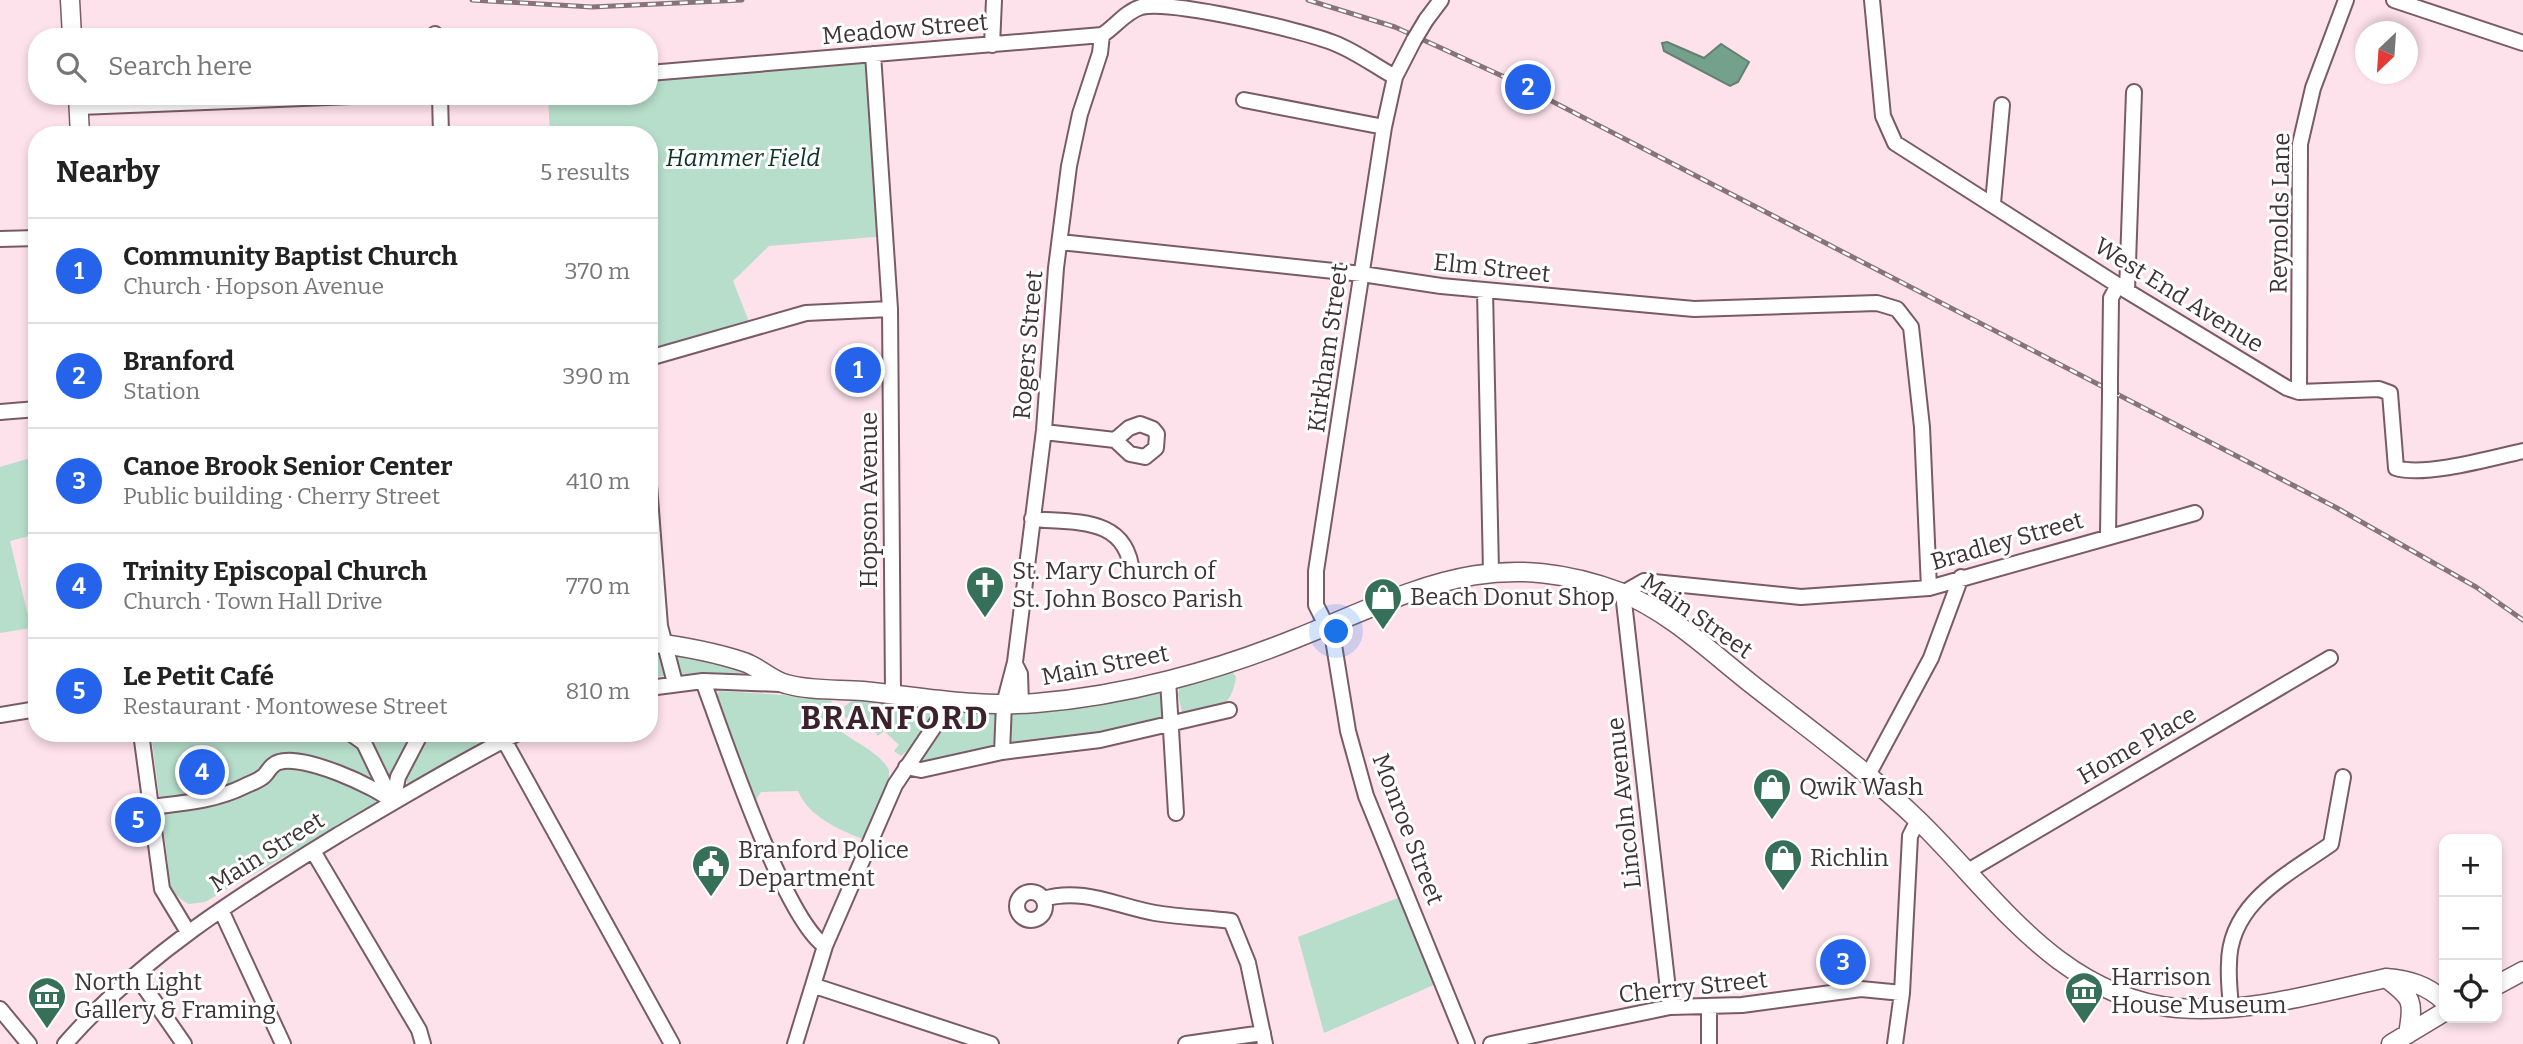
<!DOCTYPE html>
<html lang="en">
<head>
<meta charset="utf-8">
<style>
	:root { --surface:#fff; --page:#f6f6f6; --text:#222; --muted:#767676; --line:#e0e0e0; --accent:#2563eb }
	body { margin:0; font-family:Bitter,serif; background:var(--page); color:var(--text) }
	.controls { position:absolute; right:21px; bottom:21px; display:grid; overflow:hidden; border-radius:14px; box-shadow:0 4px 10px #0003 }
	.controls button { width:63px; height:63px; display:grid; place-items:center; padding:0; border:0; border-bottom:2px solid var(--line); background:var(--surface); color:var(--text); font:35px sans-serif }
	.compass { position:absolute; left:2355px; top:21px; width:63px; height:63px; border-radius:50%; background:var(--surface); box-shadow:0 4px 10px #0003; rotate:205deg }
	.you { position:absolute; left:1337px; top:632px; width:24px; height:24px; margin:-18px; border:5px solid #fff; border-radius:50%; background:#1a73e8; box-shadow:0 0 0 10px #1a73e833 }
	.badge { display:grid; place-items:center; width:46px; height:46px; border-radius:50%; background:var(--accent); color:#fff; font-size:23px; font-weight:700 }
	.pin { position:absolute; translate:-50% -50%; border:4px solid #fff; box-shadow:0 2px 7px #0006 }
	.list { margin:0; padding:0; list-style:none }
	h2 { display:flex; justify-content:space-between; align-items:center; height:91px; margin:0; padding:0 28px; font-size:30px }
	h2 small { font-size:23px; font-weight:400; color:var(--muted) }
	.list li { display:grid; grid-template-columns:46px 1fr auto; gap:21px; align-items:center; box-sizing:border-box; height:105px; padding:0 28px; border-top:2px solid var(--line) }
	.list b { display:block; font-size:26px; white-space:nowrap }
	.list p { margin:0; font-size:23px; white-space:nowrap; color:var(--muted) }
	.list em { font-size:23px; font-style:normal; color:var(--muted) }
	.icon { flex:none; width:38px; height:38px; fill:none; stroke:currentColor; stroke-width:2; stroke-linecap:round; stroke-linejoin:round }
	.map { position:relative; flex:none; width:2523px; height:1044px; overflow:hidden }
	.search { position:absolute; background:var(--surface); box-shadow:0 4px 10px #0003; left:28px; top:28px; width:630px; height:77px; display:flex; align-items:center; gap:18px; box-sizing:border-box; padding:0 24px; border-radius:28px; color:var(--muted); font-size:26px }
	.panel { position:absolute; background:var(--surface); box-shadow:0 4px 10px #0003; left:28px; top:126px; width:630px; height:616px; border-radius:28px }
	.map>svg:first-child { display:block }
	.green { fill:#b7decb }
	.water { fill:#73a18b; stroke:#648072; stroke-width:2 }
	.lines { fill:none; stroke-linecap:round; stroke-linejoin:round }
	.minor-casing { stroke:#795b66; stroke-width:18 }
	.major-casing { stroke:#795b66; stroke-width:21 }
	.minor { stroke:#fff; stroke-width:14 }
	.major { stroke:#fff; stroke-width:18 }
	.rail-casing { stroke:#86747a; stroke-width:5 }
	.rail { stroke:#fff; stroke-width:2.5; stroke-dasharray:8; stroke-linecap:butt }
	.minor-bridge-casing { stroke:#795b66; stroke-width:18; stroke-linecap:butt }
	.minor-bridge { stroke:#fff; stroke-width:14 }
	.labels { text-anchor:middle; stroke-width:6; stroke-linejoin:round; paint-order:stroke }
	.street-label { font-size:24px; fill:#403338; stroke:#fff }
	.park-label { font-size:24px; font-style:italic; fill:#0c3526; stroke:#fff }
	.poi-label { font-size:24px; fill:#403338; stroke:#fff; text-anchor:start }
	.district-label { font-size:32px; font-weight:bold; letter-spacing:2px; fill:#3c222d; stroke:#fff }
</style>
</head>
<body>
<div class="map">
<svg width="2523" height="1044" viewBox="0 0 2523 1044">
	<rect width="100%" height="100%" fill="#fde1eb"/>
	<!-- green -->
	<path class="green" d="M873,54L886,236L769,246L733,281L751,327L649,358V135H550L548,96H649V73Z
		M37,456V534L10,541L31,628L0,633V467Z
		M649,650L747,668L749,673L678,674L649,678Z
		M1231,670L1236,677C1231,710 1216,709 1187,715L1182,712L1178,694L1180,686Z
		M1162,690L1164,719L1152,724L1049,742L1009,744L1010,714L1014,712Z
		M719,691L831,698C833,705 829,711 831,719C837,737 876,746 889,770V781L863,839C839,830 808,816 798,791L761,792L756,800L716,699Z
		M854,699L927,707L933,717L913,746L901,756L894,751L899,745L884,731L878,736L875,732L878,727L863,718L858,726L845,717L844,707Z
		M957,711L995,713L998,717L997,747L918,766V761L952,713Z
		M151,733H342C367,752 370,776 376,804L205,902L189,904C175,898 161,879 168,864Z
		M361,733H413L390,776L387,777Z
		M425,733H501L410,785L403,778Z
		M1403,896L1436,984L1324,1033L1298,937Z"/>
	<!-- water -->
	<path class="water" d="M1667,42L1704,58L1721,44L1749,62L1738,82L1730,86L1664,51L1662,43Z"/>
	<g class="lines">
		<defs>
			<path id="minor" d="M1872,0L1883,116L1895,143L2127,291L2287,388L2299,392L2379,389L2390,393L2396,468C2425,477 2492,458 2523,451
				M2394,0L2523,43
				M1426,20L1441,0
				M435,34L436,37
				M1414,40L1395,77L1384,127L1316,571V605L1333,639L1348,731L1366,796L1467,1044
				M992,45L994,0
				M873,54L890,309L893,694
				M649,73L1102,35C1115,27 1125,12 1141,7C1171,0 1302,30 1334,43C1355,51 1375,66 1395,77
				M440,96L441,135
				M1244,100L1384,127
				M79,107L353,96
				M1993,203L2002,105
				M0,239L37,238
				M1060,242L1362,274L1441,286L1694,309L1877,303L1897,309L1911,327L1922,427L1929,588
				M1485,291L1491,571
				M2127,291L2134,92
				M649,358L806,313L890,309
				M2110,378L2111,298L2118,285
				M2299,392L2300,144L2313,88L2346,0
				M0,412L37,409
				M1044,432L1115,440L1129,428L1140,424L1153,429L1157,434L1156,448L1145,457L1130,454L1115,440
				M649,485L660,626L675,683
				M1032,519C1076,523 1127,516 1132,573
				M2108,535L2110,395
				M1015,664L1020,674L1021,704
				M1168,680L1176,813
				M703,681C723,735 784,919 825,946
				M649,688L703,681L780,684
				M0,715L37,709
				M141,733L162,889L188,932
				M350,733L364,743L391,799
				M504,740L672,1044
				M1002,752L1004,704L1015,662L1044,430L1056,268L1069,166L1080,114L1100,53L1102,35
				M906,767L921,770L1002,752L1100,740L1229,710
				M1868,775L1931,658L1961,577
				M393,802L398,777L421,733
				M151,807C183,803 215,801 245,786C251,783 258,781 264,776C269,771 271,764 279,762C303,754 375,786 393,802
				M313,851L419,1030L423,1044
				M1968,871L2330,658
				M1017 906a14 14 0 1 1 28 0a14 14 0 1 1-28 0Z
				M1043,899C1083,887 1116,906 1155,913C1180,917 1206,918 1231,921L1248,963L1265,1044
				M221,910L283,1044
				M136,975L184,1044
				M815,986L991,1044
				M1670,1007L1623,593L1644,581L1801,597L1929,588L2195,513
				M1709,1007V1044
				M2231,1008C2230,993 2228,978 2229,964C2229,903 2287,875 2331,844L2343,777
				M0,1009L29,1044
				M65,1044C141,957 240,895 338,835C397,800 457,764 518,733
				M795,1044L825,946L895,785L952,700
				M1186,1044L1263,1033
				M1491,1044L1670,1007L1742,1005L1861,989L1902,993
				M1895,1044L1902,993L1910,836L1918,820"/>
			<path id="major" d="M70,0L72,37
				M78,96L80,135
				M649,642C680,646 714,652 744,662C759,667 771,680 786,684C810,691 839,689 863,691C919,697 979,708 1036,703C1124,696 1216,671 1297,638C1415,591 1490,544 1620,592C1669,611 1713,654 1754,686C1810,730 1867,771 1918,820C1996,896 2058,996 2177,1008C2247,1014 2318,993 2386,978C2409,980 2427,985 2444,1001
				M2386,978C2413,998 2414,1001 2408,1034
				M2497,985L2523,971
				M2391,1044L2444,1012"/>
		</defs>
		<!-- minor casing -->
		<use href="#minor" class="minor-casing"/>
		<!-- major casing -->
		<use href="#major" class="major-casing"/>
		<!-- minor -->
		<use href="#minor" class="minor"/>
		<!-- major -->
		<use href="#major" class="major"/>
		<defs>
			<path id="rail" d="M472,0L592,7L742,0
				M1308,0L1395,27L1511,80L2337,508L2476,587L2523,620"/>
		</defs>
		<!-- rail casing -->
		<use href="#rail" class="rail-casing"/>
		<!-- rail -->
		<use href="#rail" class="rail"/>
		<defs>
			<path id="minor-bridge" d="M1414,40L1426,20
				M2110,378V395"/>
		</defs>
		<!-- minor-bridge casing -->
		<use href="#minor-bridge" class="minor-bridge-casing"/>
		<!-- minor-bridge -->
		<use href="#minor-bridge" class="minor-bridge"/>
	</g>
	<!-- icons -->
	<defs>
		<symbol id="church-pin" viewBox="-11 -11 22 30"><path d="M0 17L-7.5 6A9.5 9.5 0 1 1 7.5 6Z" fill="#377058" stroke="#fff"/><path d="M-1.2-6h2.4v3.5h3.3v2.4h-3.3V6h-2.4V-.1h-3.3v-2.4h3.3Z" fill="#fff"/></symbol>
		<symbol id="shop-pin" viewBox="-11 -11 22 30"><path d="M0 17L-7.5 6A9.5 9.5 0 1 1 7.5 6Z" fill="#377058" stroke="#fff"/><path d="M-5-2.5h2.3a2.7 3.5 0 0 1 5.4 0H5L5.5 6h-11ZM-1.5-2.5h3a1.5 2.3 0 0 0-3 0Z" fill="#fff"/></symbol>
		<symbol id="civic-pin" viewBox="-11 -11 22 30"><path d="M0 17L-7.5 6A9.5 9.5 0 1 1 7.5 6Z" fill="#377058" stroke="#fff"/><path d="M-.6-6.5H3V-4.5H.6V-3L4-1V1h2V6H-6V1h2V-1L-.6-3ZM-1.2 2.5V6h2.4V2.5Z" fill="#fff"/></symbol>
		<symbol id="museum-pin" viewBox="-11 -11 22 30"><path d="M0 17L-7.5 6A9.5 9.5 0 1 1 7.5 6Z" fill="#377058" stroke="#fff"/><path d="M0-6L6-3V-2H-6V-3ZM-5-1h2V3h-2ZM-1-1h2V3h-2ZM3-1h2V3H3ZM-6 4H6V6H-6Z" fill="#fff"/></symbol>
	</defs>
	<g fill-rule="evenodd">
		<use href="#church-pin" x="963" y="563" width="44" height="60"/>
		<use href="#shop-pin" x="1361" y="575" width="44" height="60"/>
		<use href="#shop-pin" x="1750" y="765" width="44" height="60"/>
		<use href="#shop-pin" x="1761" y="836" width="44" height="60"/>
		<use href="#civic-pin" x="689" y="842" width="44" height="60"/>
		<use href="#museum-pin" x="2062" y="969" width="44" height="60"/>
		<use href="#museum-pin" x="25" y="974" width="44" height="60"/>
	</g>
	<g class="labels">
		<!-- street labels -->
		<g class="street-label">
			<text transform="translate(905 29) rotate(-5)" y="8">Meadow Street</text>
			<text transform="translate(2280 213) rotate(-89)" y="8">Reynolds Lane</text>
			<text transform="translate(1492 268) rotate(6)" y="8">Elm Street</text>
			<text transform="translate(2179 295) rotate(32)" y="8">West End Avenue</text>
			<text transform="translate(1028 345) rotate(-85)" y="8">Rogers Street</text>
			<text transform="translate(1328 348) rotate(-82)" y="8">Kirkham Street</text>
			<text transform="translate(869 500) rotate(-90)" y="8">Hopson Avenue</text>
			<text transform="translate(2007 541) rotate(-16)" y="8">Bradley Street</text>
			<text transform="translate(1697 616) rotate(35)" y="8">Main Street</text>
			<text transform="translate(1105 665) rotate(-11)" y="8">Main Street</text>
			<text transform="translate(2137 745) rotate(-30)" y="8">Home Place</text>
			<text transform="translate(1624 803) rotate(-96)" y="8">Lincoln Avenue</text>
			<text transform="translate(1408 829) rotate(69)" y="8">Monroe Street</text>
			<text transform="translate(267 852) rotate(-32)" y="8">Main Street</text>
			<text transform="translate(1693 987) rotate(-6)" y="8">Cherry Street</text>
		</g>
		<!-- park labels -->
		<g class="park-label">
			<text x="743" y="166">Hammer Field</text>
		</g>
		<!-- poi labels -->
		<g class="poi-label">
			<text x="1012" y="579">St. Mary Church of<tspan x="1012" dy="28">St. John Bosco Parish</tspan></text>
			<text x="1410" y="605">Beach Donut Shop</text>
			<text x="1799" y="795">Qwik Wash</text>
			<text x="738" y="858">Branford Police<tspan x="738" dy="28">Department</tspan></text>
			<text x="1810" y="866">Richlin</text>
			<text x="2111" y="985">Harrison<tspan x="2111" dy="28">House Museum</tspan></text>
			<text x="74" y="990">North Light<tspan x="74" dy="28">Gallery &amp; Framing</tspan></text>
		</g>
		<!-- district labels -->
		<g class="district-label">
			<text x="895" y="729">BRANFORD</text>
		</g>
	</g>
</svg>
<div class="controls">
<button>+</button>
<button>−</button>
<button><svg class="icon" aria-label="locate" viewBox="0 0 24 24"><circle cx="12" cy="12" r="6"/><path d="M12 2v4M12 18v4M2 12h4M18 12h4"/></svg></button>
</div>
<svg class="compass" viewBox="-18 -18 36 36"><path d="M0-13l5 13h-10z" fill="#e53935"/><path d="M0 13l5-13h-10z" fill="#767676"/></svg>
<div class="you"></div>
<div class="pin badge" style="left:858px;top:370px">1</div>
<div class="pin badge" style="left:1528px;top:87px">2</div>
<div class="pin badge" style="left:1843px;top:962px">3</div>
<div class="pin badge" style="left:202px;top:772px">4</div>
<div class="pin badge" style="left:138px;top:820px">5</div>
<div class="search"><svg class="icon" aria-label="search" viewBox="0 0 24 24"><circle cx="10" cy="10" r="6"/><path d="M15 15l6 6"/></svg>Search here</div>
<section class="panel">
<h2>Nearby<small>5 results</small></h2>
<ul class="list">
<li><span class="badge">1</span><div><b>Community Baptist Church</b><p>Church · Hopson Avenue</p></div><em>370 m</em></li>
<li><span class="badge">2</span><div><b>Branford</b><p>Station</p></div><em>390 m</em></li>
<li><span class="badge">3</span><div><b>Canoe Brook Senior Center</b><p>Public building · Cherry Street</p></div><em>410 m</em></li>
<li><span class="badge">4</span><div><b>Trinity Episcopal Church</b><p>Church · Town Hall Drive</p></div><em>770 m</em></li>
<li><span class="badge">5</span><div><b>Le Petit Café</b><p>Restaurant · Montowese Street</p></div><em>810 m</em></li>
</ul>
</section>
</div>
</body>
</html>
